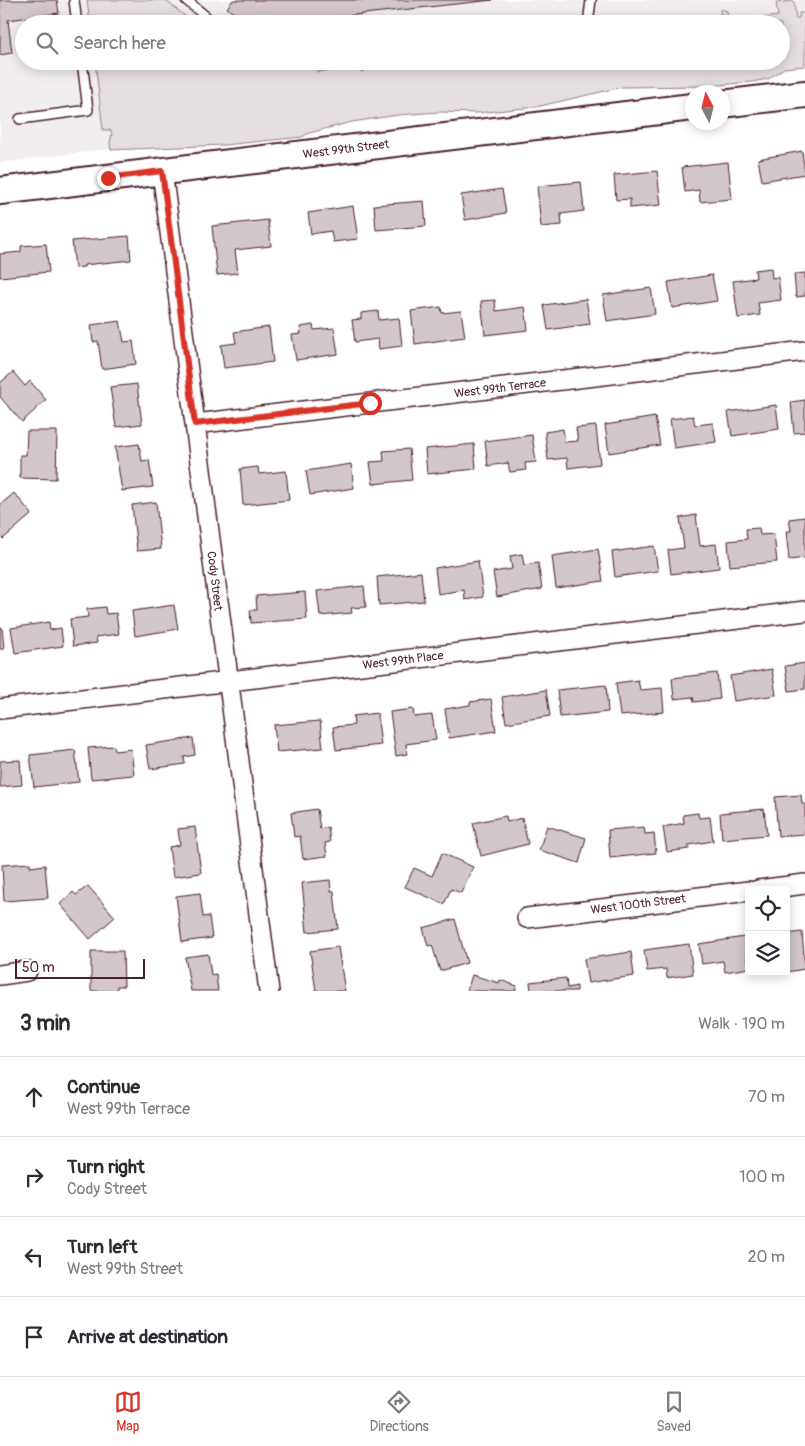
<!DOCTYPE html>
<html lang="en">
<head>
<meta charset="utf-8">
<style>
	:root { --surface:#fff; --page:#f7f7f7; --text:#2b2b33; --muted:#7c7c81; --line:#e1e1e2; --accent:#d93025 }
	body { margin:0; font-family:Pangolin,sans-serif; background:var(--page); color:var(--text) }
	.controls { position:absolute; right:15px; bottom:15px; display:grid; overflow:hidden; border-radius:5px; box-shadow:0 2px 12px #0003 }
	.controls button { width:45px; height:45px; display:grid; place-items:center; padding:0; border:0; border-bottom:1px solid var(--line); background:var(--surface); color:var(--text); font:25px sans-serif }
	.compass { position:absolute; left:685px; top:85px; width:45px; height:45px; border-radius:50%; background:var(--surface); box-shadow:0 2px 12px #0003; rotate:353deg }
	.scale { position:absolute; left:15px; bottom:12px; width:130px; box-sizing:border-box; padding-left:5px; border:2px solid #4a1f2b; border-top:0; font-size:14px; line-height:18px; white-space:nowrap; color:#4a1f2b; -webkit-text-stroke:4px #fff; paint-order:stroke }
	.stop { position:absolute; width:15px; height:15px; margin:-11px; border:4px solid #d93025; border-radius:50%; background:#fff }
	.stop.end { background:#d93025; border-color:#fff; box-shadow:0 1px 5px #0008 }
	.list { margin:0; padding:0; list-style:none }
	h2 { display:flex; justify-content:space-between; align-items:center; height:65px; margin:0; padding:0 20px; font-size:21px }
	h2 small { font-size:16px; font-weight:400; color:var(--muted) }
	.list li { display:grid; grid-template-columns:32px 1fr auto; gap:15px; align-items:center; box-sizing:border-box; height:80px; padding:0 20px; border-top:1px solid var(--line) }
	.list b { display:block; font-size:19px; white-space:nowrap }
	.list p { margin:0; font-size:16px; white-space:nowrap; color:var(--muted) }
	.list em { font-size:16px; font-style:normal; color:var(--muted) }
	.icon { flex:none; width:28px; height:28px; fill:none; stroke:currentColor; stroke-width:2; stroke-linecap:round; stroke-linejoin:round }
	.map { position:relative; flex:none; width:805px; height:991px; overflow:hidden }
	.search { position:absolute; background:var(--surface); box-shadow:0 2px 12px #0003; left:15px; right:15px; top:15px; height:55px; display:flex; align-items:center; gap:12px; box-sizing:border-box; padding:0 18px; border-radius:28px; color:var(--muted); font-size:19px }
	.sheet { height:385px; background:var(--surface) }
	nav { display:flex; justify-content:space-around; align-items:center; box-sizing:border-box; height:70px; border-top:1px solid var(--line); background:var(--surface); font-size:14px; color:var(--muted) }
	nav a { display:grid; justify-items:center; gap:2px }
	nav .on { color:var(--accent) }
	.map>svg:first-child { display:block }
	.built { fill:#f2eeef; fill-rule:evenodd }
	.green { fill:#e5dee0; stroke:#987e86 }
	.building { fill:#d2c7cb; stroke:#4a1f2b }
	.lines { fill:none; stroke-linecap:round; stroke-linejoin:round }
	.lane-casing { stroke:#4a1f2b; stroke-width:12 }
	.street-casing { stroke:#4a1f2b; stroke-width:22 }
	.secondary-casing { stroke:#4a1f2b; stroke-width:30 }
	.lane { stroke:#fff; stroke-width:9 }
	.street { stroke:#fff; stroke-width:19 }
	.secondary { stroke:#fff; stroke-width:26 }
	.route { stroke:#d93025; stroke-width:6 }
	.labels { text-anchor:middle; stroke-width:5; stroke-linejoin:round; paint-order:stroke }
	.street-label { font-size:12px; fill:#4a1f2b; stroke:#fff }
</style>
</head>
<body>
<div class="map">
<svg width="805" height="991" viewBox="0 0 805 991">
	<rect width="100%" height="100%" fill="#fff"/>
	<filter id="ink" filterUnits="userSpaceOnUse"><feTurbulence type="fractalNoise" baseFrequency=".02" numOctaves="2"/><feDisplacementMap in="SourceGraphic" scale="10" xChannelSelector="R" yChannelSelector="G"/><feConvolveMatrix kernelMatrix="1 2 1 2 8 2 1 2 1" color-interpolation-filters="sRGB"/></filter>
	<g filter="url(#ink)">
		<!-- built -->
		<path class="built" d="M0,0H805V59L0,163ZM24,24H781V61H24Z"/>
		<!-- green -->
		<path class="green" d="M87,0H165L195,24H90Z
			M791,1L794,2L796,19L799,18V13H805V66L784,68L768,79L752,82L708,86L622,87L536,107L476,113L439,112L398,115L352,122L309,133L302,137L224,145L111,150L110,143L112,133L110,130H103L95,61H247L266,64L290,61H316L317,72L360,67L361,72L364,71L363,67L408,61H781V24H715L721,23L720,11L721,9L727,11L728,22L778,16L776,3Z"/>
		<!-- building -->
		<path class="building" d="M0,0H57L59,13L8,20L12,53L0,55Z
			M233,0H493L271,24L246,23L227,8Z
			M802,151L805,174L762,181L758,159Z
			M728,162L732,199L700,202L699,190L685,192L682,167Z
			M657,171L661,205L630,208V199L616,200L614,175Z
			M581,182L584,211L561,214L562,225L541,227L537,186Z
			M502,189L506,213L465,220L461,195Z
			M424,201L426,226L376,230L374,205Z
			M353,206L358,239L333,242L331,231L311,234L308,213Z
			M268,220L271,246L235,250L238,273L217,275L212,226Z
			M129,236L131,260L84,265V267L75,268L72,241Z
			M46,244L49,272L0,277V254L21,252V246Z
			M771,268L772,278L778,277L781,300L758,303L760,315L738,318L733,281L756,278L755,270Z
			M805,273V296L796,297L794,274Z
			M712,275L717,301L672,308L668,282Z
			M651,288L655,314L607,321L603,295Z
			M586,299L590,324L548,330L544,305Z
			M495,300L496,311L525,307L528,330L485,335L481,301Z
			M441,307L442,313L461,311L465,337L415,344L411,311Z
			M378,311L379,320L399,318L402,346L379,349L378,339L355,342L352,320L361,319V313Z
			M120,321L124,342L133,341L136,364L102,369L98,341L93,342L91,325Z
			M313,325L314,330L334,328L338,354L296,360L292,335L301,334L300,327Z
			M269,327L273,362L224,368L221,345L236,343L234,332Z
			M13,372L25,386L30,381L46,400L22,422L0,397V383Z
			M137,384L142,424L116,427L110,387Z
			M805,400V432L794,433L791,402Z
			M776,405L779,429L732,436L728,412Z
			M693,416L695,425L713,423L716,442L674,448L670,419Z
			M655,417L660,445L609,453L605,425Z
			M596,426L600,464L568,468L567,458L548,460L545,432L563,429L565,442L578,441L576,428Z
			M27,431H57L56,479L20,478V455H26Z
			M532,435L536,462L525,463L526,470L510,472L508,463L488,466L485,441Z
			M139,444L142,461L149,460L153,487L122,491L115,447Z
			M474,444L476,469L427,474L425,449Z
			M409,449L412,480L373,484L370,462L384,461L383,451Z
			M351,464L354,488L310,495L306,471Z
			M258,467L259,474L286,471L289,500L243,505L240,469Z
			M14,493L32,514L3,539L0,536V505Z
			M156,502L161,549L137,551L132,505Z
			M696,515L700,546L716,544L719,568L671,574L668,550L684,548L680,518Z
			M805,517V558L789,560L786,531H791L789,519Z
			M759,528L760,535L774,534L777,562L730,566L728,541L747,539L746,529Z
			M654,546L658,571L615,577L612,552Z
			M598,549L603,581L556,588L552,556Z
			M522,554L524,565L538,563L542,589L497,597L493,572L512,569L510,556Z
			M478,561L483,597L465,600L464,590L438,594L435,568Z
			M421,572L424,601L379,605L377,577Z
			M364,586L366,607L351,608L352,613L320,616L317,591Z
			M305,592L307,619L251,623L250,610H257L256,596Z
			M174,605L178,629L135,636L132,611Z
			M105,607L106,614L116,613L119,634L96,637L97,643L73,646L70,619L88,617L87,609Z
			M49,622L50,630L61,628L63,646L15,653L11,628Z
			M2,627L4,649H0V628Z
			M805,663V689L789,691L785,666Z
			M772,669L776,695L734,701L730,676Z
			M717,673L720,699L694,702L693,697L674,699L672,678Z
			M638,680L640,690L662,688L664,712L620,716L616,683Z
			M606,685L608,712L560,717L557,690Z
			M546,690L550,716L506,723L502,697Z
			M491,699L496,731L449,738L445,709L470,705V702Z
			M413,709L414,717L432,715L436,740L406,744L407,754L396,756L390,712Z
			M377,713L381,745L336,750L333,727L354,725L353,716Z
			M320,721L323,748L277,752L274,725Z
			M193,738L195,755L184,757L185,764L150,769L146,745Z
			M114,746L115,751L131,749L134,775L91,779L88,748Z
			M75,750L79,782L34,787L30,755Z
			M20,760L22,785L0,787V761Z
			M801,795L802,804H805V834L778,836L775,797Z
			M317,809L320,829L328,827L330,842L325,843L327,856L303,859L300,836L294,837L291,813Z
			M764,809L767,835L722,839L720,813Z
			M698,813L699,818L710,817L713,841L689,845V849L667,852L663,827L684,823L683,815Z
			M506,816L507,822L522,818L528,844L481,856L473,823Z
			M547,826L586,838L579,863L539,850Z
			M195,827L201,873L173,877L169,847L180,845L178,829Z
			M644,827L645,834L654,833L656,853L610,858L608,830Z
			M442,853L473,867L461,893L451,889L444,904L405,887L414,868L432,876Z
			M30,863V867L45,865L48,898L4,901L2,865Z
			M330,880L331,891H334L338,929L307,932L302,883Z
			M88,886L115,917L90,939L60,904L73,892L76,895Z
			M200,893L203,917L209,916L212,938L182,942L176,896Z
			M455,919L467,963L440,971L432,945L428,946L423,928Z
			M802,932L805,969L786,972V934Z
			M744,937L749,968L725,972L723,961L702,964L699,944Z
			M689,944L693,974L667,978L666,969L647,971L644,950Z
			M338,947L345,991H316L310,951Z
			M91,951H123L124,986H117V991H91Z
			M631,952L634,976L588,983L584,959Z
			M208,954L211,975L216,974L218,991H191L185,957Z
			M472,975L499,983L500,980L517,986L515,991H467Z
			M566,978L567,988L577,986V991H531L530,982Z"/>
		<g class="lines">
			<defs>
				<path id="lane" d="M74,0L77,24
					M186,0L215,24
					M589,16L591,0
					M20,119L88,110L82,61"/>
				<path id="street" d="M162,171L269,991
					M195,424L805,351
					M0,709L805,611
					M758,890L805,884
					M527,918L749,891
					M0,975L27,971"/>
				<path id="secondary" d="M722,104L805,94
					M0,191L692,107"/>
			</defs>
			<!-- lane casing -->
			<use href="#lane" class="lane-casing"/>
			<!-- street casing -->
			<use href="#street" class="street-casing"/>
			<!-- secondary casing -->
			<use href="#secondary" class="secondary-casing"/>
			<!-- lane -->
			<use href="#lane" class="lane"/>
			<!-- street -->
			<use href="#street" class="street"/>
			<!-- secondary -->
			<use href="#secondary" class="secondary"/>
		</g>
	</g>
	<g class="lines" filter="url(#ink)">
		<!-- route -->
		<path class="route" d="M108,178L162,171L195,424L370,403"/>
	</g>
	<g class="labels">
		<!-- street labels -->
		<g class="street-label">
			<text transform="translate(346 149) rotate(-7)" y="4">West 99th Street</text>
			<text transform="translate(500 388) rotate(-7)" y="4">West 99th Terrace</text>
			<text transform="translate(215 581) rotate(83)" y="4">Cody Street</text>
			<text transform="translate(403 660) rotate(-7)" y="4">West 99th Place</text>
			<text transform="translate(638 904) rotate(-7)" y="4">West 100th Street</text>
		</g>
	</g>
</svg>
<div class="controls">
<button><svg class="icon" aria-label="locate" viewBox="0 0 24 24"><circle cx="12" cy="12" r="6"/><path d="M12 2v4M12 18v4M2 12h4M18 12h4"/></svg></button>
<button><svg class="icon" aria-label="layers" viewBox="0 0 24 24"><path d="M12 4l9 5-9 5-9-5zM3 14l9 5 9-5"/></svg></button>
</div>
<svg class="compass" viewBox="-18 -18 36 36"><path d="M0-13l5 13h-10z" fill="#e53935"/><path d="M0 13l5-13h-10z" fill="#7c7c81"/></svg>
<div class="scale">50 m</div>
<div class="stop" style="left:370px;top:403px"></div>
<div class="stop end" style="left:108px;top:178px"></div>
<div class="search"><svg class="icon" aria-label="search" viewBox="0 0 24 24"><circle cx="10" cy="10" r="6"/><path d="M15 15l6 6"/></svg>Search here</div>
</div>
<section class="sheet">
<h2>3 min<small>Walk · 190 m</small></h2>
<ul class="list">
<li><svg class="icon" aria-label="ahead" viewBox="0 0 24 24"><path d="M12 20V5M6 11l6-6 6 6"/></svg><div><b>Continue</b><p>West 99th Terrace</p></div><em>70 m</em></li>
<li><svg class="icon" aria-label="right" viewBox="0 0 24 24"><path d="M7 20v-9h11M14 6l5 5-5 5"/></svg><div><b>Turn right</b><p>Cody Street</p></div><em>100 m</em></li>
<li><svg class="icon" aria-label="left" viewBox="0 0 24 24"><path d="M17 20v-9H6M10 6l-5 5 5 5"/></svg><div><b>Turn left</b><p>West 99th Street</p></div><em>20 m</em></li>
<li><svg class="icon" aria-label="arrive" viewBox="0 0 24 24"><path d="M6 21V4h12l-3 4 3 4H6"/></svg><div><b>Arrive at destination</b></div></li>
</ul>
</section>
<nav>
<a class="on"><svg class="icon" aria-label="map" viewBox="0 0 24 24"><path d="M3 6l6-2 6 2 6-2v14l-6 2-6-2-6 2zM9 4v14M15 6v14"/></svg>Map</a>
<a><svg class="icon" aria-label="directions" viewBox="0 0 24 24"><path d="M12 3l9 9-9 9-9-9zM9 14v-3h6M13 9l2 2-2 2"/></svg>Directions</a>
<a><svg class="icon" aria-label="saved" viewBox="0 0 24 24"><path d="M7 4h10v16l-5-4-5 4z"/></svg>Saved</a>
</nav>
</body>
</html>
